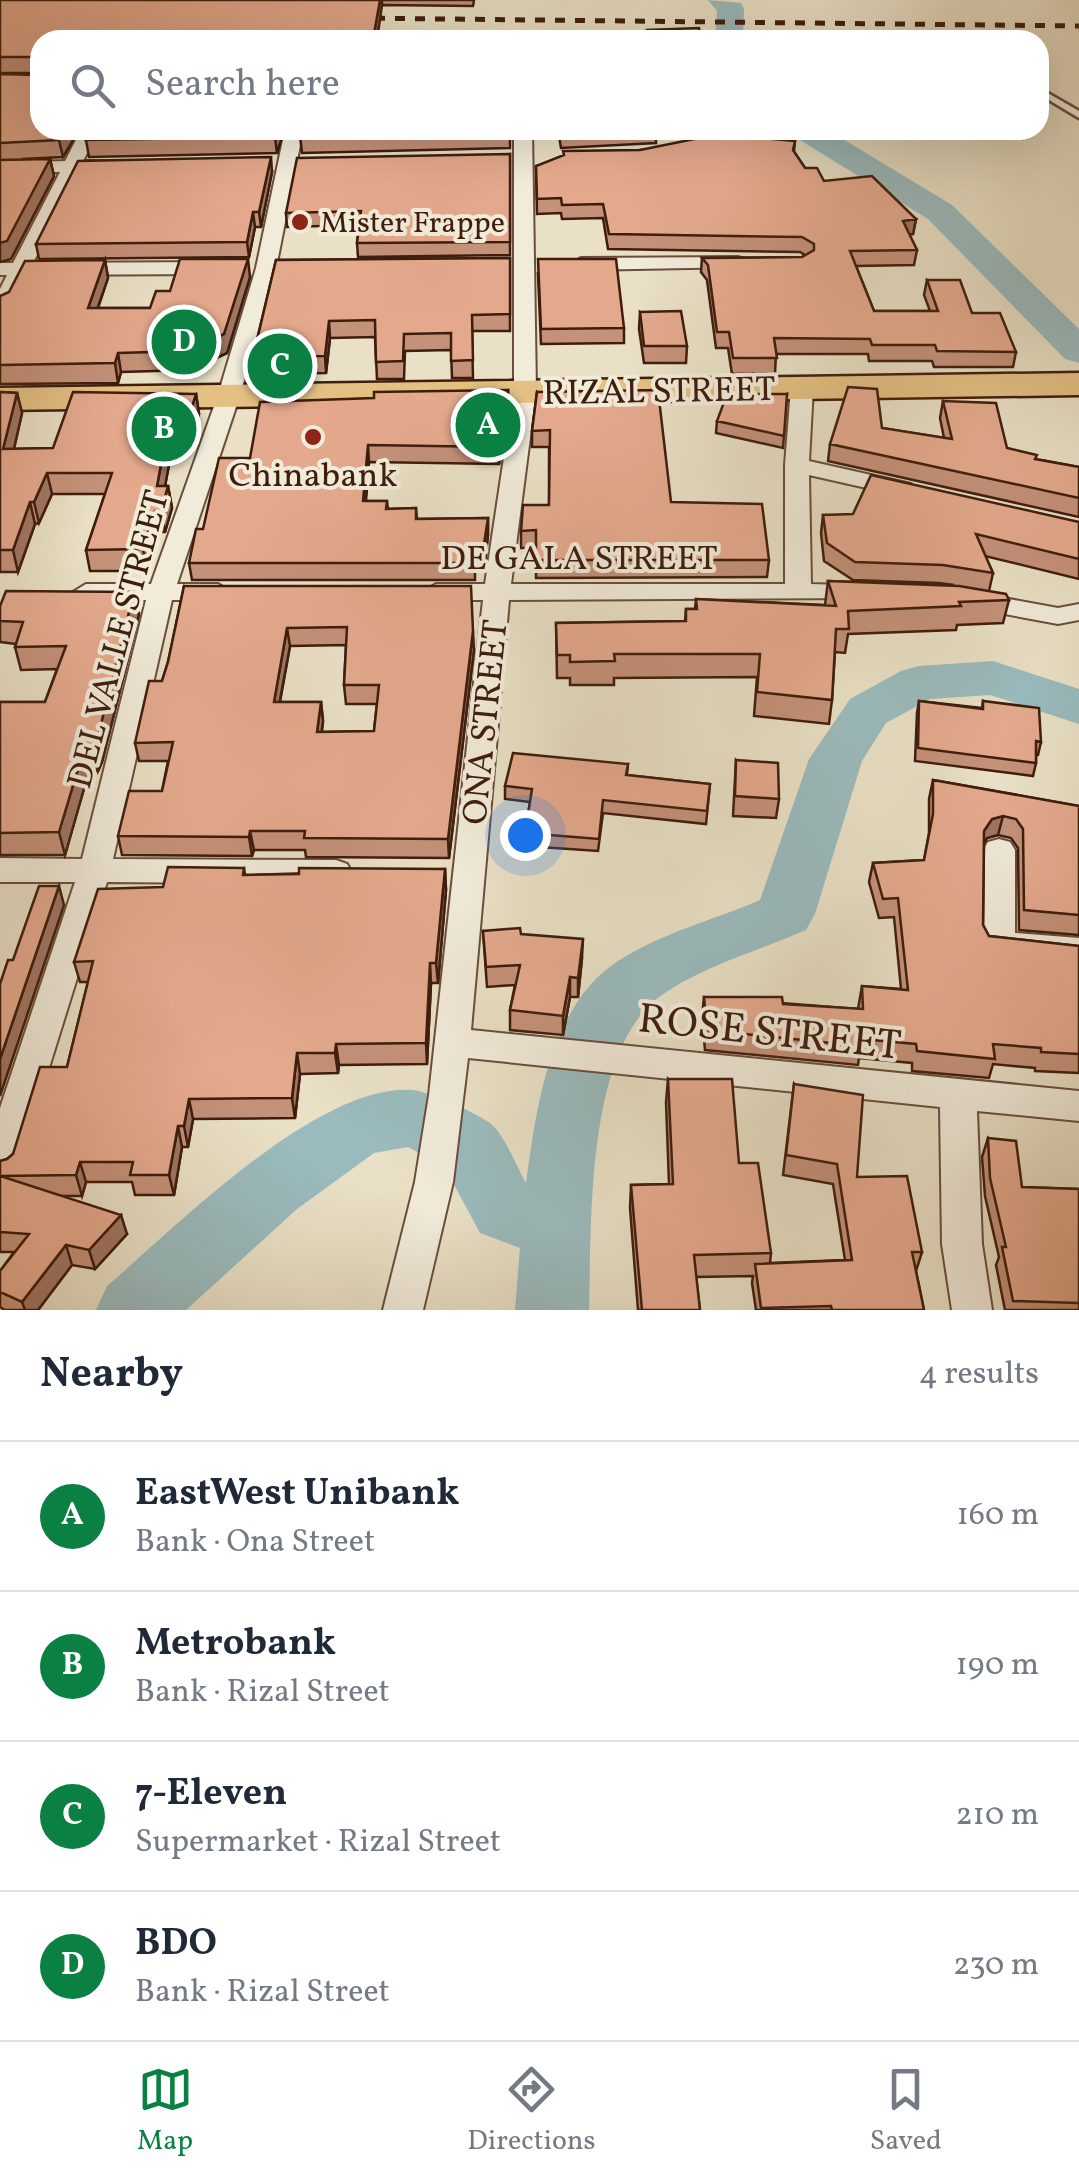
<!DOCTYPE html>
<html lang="en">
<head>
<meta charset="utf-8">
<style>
	:root { --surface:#fff; --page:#f6f6f7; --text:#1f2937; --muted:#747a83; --line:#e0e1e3; --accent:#0b8043 }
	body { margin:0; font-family:Vollkorn,serif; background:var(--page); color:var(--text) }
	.you { position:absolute; left:525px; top:835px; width:35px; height:35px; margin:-25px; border:8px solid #fff; border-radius:50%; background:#1a73e8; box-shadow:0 0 0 15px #1a73e833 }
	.badge { display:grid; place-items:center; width:65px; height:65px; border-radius:50%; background:var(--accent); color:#fff; font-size:32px; font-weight:700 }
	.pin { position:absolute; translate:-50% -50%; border:5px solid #fff; box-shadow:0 2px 10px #0006 }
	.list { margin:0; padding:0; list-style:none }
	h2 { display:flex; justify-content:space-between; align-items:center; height:130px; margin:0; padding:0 40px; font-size:42px }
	h2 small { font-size:32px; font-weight:400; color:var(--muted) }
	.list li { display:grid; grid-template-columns:65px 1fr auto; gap:30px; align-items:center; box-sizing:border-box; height:150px; padding:0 40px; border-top:2px solid var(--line) }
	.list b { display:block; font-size:38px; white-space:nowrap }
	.list p { margin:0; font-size:32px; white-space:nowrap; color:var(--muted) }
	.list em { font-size:32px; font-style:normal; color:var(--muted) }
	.icon { flex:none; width:55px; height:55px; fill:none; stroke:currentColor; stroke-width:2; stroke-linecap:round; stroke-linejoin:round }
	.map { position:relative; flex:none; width:1079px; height:1310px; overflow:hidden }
	.search { position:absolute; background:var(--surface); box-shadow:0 10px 40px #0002; left:30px; right:30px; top:30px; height:110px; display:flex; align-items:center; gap:25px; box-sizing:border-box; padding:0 35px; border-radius:30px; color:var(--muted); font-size:38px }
	.sheet { height:730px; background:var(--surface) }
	nav { display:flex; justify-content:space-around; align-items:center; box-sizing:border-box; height:140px; border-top:2px solid var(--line); background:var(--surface); font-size:28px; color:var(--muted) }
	nav a { display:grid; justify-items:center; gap:5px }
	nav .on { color:var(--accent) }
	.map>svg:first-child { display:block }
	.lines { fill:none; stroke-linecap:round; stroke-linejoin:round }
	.river { fill:#9abbbe; fill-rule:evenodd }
	.lane-casing { stroke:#6a4e3b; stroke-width:5 }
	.street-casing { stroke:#6a4e3b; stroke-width:4 }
	.primary-casing { stroke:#3f1d0d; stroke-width:5 }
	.lane { fill:#f1ebda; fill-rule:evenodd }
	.street { fill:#f1ebda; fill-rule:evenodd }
	.primary { fill:#e4c083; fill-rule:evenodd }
	.rail { stroke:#3f1d0d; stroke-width:5; stroke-dasharray:10 10; stroke-linecap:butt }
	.wall { fill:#c49179; stroke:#3f1d0d; stroke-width:2.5; fill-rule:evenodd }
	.shaded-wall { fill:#a07663; stroke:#3f1d0d; stroke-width:2.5 }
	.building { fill:#e4a98d; stroke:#3f1d0d; stroke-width:2.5; fill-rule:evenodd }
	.poi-dot { fill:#8f2418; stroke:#f1ebda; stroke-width:4 }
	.labels { text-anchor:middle; stroke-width:8; stroke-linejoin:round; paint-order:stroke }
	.far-poi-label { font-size:30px; fill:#3f1d0d; stroke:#f1ebda; text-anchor:start }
	.street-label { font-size:35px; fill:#3f1d0d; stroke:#f1ebda }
	.poi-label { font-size:35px; fill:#3f1d0d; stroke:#f1ebda }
	.near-street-label { font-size:42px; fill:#3f1d0d; stroke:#f1ebda }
</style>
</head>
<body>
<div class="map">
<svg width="1079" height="1310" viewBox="0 0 1079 1310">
	<rect width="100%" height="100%" fill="#e9e0c6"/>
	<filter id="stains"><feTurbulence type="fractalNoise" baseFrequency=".002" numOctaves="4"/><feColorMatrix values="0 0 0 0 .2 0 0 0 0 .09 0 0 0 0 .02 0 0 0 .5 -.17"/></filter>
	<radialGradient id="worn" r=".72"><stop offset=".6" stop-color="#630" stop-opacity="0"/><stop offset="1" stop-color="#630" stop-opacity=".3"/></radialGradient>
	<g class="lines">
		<!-- river -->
		<path class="river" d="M708,0L741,3L744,9L743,40H715L717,11Z
			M790,130H828L952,205L1079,329V363L1065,359L928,219L795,137Z
			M993,661L1079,689V724L990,695L930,699L886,723L862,761L815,914L806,930C759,951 701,966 659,997C585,1053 592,1224 589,1310H515L520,1248L480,1233L444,1166L408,1147L374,1153L297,1209L186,1310H96L107,1286C176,1227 319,1082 413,1090C428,1091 478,1114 490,1123C505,1135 516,1166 526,1183C536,1109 550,1004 618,961C661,933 714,920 760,900L809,759L850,699L901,671L919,666Z"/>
		<defs>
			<path id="lane" d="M1039,88L1079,111V118L1039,94Z"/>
			<path id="street" d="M81,130H99L83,161H108L117,166L108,171L78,172L33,263L213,262L223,268L213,274L27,275L10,309L0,315V289L7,275H0V263H13L60,172L0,173V163L65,161Z
				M285,130H303L276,268L240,395L177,584H218L231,592L218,600H172L113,859L336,860L347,864L352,872L347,880L336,884L107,882L19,1164L13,1176L0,1180V1108L75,882H0V858L82,859L146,600H86L73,592L86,584H151L218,395L256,268Z
				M514,130H532L536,391L511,584H785V465L791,388L802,381L813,388L809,461L911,484L914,489L902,496L809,475L811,584L872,586L876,592L872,598L509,600L471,1030L1079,1091V1121L977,1111L982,1244L992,1310H952L942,1244L940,1107L468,1058L453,1182L423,1310H383L415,1182L429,1095L483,600H436L423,592L436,584H485L514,391Z
				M738,257L745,259V267L581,270L571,264L581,258Z
				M971,592L1058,608L1079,604V620L1058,624L962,606L958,600Z
				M999,839L1010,842L1015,850V933L1079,938V964L987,953L982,944L983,850L988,842Z"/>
			<path id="primary" d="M1079,373V395L0,410V388Z"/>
		</defs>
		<!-- lane casing -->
		<use href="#lane" class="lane-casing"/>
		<!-- street casing -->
		<use href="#street" class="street-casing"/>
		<!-- primary casing -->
		<use href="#primary" class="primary-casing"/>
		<!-- lane -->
		<use href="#lane" class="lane"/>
		<!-- street -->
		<use href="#street" class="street"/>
		<!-- primary -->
		<use href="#primary" class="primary"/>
		<!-- rail -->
		<path class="rail" d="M355,18L1079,26"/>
	</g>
	<!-- wall -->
	<path class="wall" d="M0,0H474L473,6L382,5L40,40V130H79L63,157L22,159H50L54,176L11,259L0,262V74L37,75V73H0Z
		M91,130H284L277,153L89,157L86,140Z
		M510,130V148L302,153L300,136Z
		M558,130H656V143L561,148Z
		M795,141L794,152L805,168L824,181L916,219L913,234H909L917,250L914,265L856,266L874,311H930L924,295L927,280L972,313L1016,352L1013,367H934L932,361H869L868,354H776L775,373L732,374L728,348H716L707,280L701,272L702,258L802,257L805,255L800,252L608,249L603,218L562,219L561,213L537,214L536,166L640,150Z
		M510,154V255L358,257L357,243L359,225L287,227L286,213Z
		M272,172L261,227H255L249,257L39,259L36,244Z
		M510,258V331H472L473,378H452L451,350L405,351L404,379H377L375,337L330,338L326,373L255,374L253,357L276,260Z
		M105,260L108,278L98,308H150L170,291L250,277L227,353L190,370L121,372L118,383L0,384V296Z
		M538,274L624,328V343L541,344Z
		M640,312L687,346L686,363H644L639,329Z
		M508,390V407L499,464L369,462L366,501H387L388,509L416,508L417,519L488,518V535L485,562H475V580H192L189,563L203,529L374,398Z
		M0,392L17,393L22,413L14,449L53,448L196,394L199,414L190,443H173L165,486H168L172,508L165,532H159L147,571H90L86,550L105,494H52L39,523L35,524L18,572H0Z
		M537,392L671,502L769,560L767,577L536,578V548H521V531L549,505V447H532V431Z
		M787,394L783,448L716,433L717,421Z
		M943,401L1007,448L1036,459L1079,467V517L828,461L830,444L882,428L944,438L940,418Z
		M823,515L1079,522V579L985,556L993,573L989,591L1009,600L1003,623L957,625L956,630L848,634L845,653L835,652L832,700L829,724L754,716L757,677L614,678V685H570V678H557L556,623L685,621L686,609H695L696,599L825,605L828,581L954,585L939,583L853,580L824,561L821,533Z
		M184,586L474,650L449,858L306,857L305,850H254L252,856L122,855L118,836L162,791L168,761H139L135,743L162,681L168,662ZM346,645L344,685L346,704H377L374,731L322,732L323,721L321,702H280L290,646Z
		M134,592L139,614L102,762L98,771H89L65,855H0V702H45L57,669L21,670L15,647L16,644L0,642V606Z
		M919,701L982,708L983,701L1041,742L1038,755H1036V763L1033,776L915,761L917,713Z
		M736,760L779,799L776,818L733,816Z
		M628,764L627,775L710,784L706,824L603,813L598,851L525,846V833L530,802L505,799V786Z
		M933,780L1079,806V935L1019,930L1018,848L1011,838L998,835L987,838L984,843L983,925L989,936L1079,946V1073L1035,1071V1068L993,1064L989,1078L912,1071V1063L859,1058L858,1065L705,1050L702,1016L704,997L858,1009L862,986L901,989L894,917L879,918L869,882L873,863L924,860L929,833V799Z
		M244,868L245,875L445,869L446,890L438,983H431L427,1064L339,1065L338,1073L300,1074L295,1118L193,1119L188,1147H182L174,1195H135L132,1182H86L82,1196H61L127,1234L95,1269L72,1265L38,1310H5L0,1307V1271L14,1252H0V1161L7,1159L13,1154L67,1067L88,982H80L74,962L163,887Z
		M483,931L521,934L582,958L578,997H570L563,1035L510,1030V1010L515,985L487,987Z
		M668,1079L739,1163L771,1253L770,1263L845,1260L833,1184L783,1175L794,1084L857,1177L922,1252L916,1271L924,1310H756L752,1283L753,1276L696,1277L700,1310H638L630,1208L631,1185L669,1184L666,1102Z
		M988,1138L1022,1187L1079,1189V1310H1005L996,1265L999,1257L985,1196L982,1157Z"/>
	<!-- shaded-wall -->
	<path class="shaded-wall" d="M380,0H382V5L377,40H373Z
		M66,130H79L63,157L59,140Z
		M277,130H284L277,153L275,137Z
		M271,157L272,172L261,227L259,212Z
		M50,159L54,176L11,259L0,262V243Z
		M253,212L255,227L249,257L247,242Z
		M916,219L913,234L901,235L903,221Z
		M248,259L250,277L227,353L190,370L187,351Z
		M105,260L108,278L91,327L88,308Z
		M329,321L330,338L326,373L325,356Z
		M118,353L121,372L118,383L115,363Z
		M508,390V407L499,464V447Z
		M17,393L22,413L9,470L3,449Z
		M196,394L199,414L190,443L187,422Z
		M169,422L173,443L161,508L157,486Z
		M368,445L369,462L364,518L363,501Z
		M47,473L52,494L39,523L34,502Z
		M168,486L172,508L165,532L161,511Z
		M30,502L35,524L18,572L13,550Z
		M155,511L159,532L147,571L143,549Z
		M488,518V535L485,562L484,544Z
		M134,592L139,614L102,762L98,771L93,749Z
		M287,628L290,646L276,721L274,702Z
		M473,631L474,650L449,858L448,839Z
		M321,702L323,721L319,750L317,732Z
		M84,749L89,771L65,855L59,832Z
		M1003,816L998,835L987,838L979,850L984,831L992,819Z
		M250,831L254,850L252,856L249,837Z
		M445,869L446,890L438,983L436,963Z
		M59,886L64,905L0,1096V1059Z
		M583,939L582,958L578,997V978Z
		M430,963L431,983L427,1064L426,1043Z
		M570,977V997L563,1035V1016Z
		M336,1044L339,1065L338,1073L335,1053Z
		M297,1053L300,1074L295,1118L292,1098Z
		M189,1099L193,1119L188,1147L184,1126Z
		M178,1126L182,1147L174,1195L169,1175Z
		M80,1162L86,1182L82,1196L76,1175Z
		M121,1215L127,1234L95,1269L89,1250Z
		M66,1245L72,1265L38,1310H25L22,1302Z"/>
	<!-- building -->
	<path class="building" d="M0,0H380L373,40H40V60L37,57H0Z
		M699,28L700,33H721L722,40H648L647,30Z
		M40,64V130H66L59,140L0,143V74L37,75Z
		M91,130H277L275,137L86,140Z
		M301,130H510V132L300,136Z
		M719,134L795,141L793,150L805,168H817L824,181L872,176L916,219L903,221L917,250L850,251L874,311H938L927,280H960L972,313H1000L1016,352L937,351L935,345H872L870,339L774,338L777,358H733L729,332H717L708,265L702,258L802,257L814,250V244L802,237L609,234L603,204L562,205L561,198L537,199L536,166L564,155L563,151L640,150Z
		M510,154V242L357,243L361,211L286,213L297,158Z
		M271,157L259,212H253L247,242L36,244L78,161Z
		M50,159L7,241L0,243V160Z
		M510,258V314L472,315L473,360L451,361V333L404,334L403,361L376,362L375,320L329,321L325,356L253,357L276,260Z
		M180,259H248L224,334L187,351L118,353L115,363L0,365V296L9,292L25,261L105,260L88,308H150L156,291H170Z
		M538,259H616L624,328L541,329Z
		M681,311L687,346H644L640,312Z
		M848,387L877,389L882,428L952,439L943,401L996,403L1007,448L1037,455L1035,459L1079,467V498L830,444Z
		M508,390L499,447L368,445L363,501H387L386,509L416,508V519L488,518L484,544H474V563H189L196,529H203L219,458H250L260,402L374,398V392Z
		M658,390L671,502L762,504L769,560H536V530L521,531L523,505H549L550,430L532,431L537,392Z
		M0,392L17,393L3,449L53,448L73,392L196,394L187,422H169L157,486H168L161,511H155L143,549L86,550L112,473H47L34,502H30L13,550H0Z
		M727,394H787L784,436L717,421Z
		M871,475L1079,522V559L976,534L993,573L943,565L855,562L827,543L823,515L853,514Z
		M828,581L959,586L1006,594L1009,600L959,602L961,606L848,611L849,629H836L832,700L757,692L760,654H614L615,661L570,662V655H557L556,623L686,621V609H697L696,599L836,606Z
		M184,586H471L473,631L448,839L304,838L305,831H250L249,837L118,836L129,791H162L173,742L135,743L149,681H162L168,662ZM347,627L344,685H379L374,731L317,732L321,702H274L287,628Z
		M6,591L134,592L97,740L93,749H84L59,832L0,833V702H45L66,646L15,647L23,622L0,621V606Z
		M919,701L983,709V701L1039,708L1041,742L1036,741V763L918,748Z
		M513,753L628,764L626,775L710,784L707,811L603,800L599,839L525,833L532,789L505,786Z
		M736,760L778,763L779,799L735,796Z
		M933,780L1079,806V915L1024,910L1023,829L1016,819L1003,816L992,819L984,831L983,925L989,936L1079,946V1054L1041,1052V1048L993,1044L995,1059L917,1051L916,1044L861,1039V1046L707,1030L704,997H782L783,1004L863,1009L862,986L908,990L898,898L883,899L873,863L924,860L933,814Z
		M168,867L244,868L243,875L299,874V868L445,869L436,963H430L426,1043L336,1044L335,1053H297L292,1098L189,1099L184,1126H178L169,1175H130L133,1162H80L76,1175L0,1176V1161L7,1159L13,1154L40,1067H67L93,961L74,962L98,889L163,887Z
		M39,886H59L0,1059V984L8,960H13Z
		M520,928L521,934L583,939L578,978L570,977L563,1016L510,1010L520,965L486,967L483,931Z
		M668,1079H732L739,1163H758L771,1253L694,1255L700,1310H642L631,1185L673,1184Z
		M794,1084L863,1095L857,1177L907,1176L922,1252H912L924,1310H832L831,1306L761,1308L755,1264L852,1260L837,1164L786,1155Z
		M988,1138L1016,1141L1022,1187L1079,1189V1303L1013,1301L1002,1247H1006L990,1178Z
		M0,1176L121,1215L89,1250L66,1245L22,1302L0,1292V1271L29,1234L0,1232Z"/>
	<!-- markers -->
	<g class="poi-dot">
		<circle cx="300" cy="222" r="10"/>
		<circle cx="313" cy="437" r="10"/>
	</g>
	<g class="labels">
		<!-- far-poi labels -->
		<g class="far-poi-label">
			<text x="320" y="232">Mister Frappe</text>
		</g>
		<!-- street labels -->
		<g class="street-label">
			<text transform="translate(659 390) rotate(-1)" y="12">RIZAL STREET</text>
			<text x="579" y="569">DE GALA STREET</text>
			<text transform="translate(117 639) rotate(-75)" y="12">DEL VALLE STREET</text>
			<text transform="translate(484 722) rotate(-84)" y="12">ONA STREET</text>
		</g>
		<!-- poi labels -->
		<g class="poi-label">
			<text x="313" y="486">Chinabank</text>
		</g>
		<!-- near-street labels -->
		<g class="near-street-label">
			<text transform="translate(770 1030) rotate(6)" y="15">ROSE STREET</text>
		</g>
	</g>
	<rect width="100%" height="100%" filter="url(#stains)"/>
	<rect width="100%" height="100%" fill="url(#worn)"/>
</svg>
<div class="you"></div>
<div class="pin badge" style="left:488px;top:425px">A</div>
<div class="pin badge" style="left:164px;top:429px">B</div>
<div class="pin badge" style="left:280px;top:366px">C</div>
<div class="pin badge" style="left:184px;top:342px">D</div>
<div class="search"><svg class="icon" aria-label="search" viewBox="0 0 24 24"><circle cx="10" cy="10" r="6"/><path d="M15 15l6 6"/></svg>Search here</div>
</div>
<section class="sheet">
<h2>Nearby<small>4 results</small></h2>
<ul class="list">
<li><span class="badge">A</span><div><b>EastWest Unibank</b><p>Bank · Ona Street</p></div><em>160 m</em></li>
<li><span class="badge">B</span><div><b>Metrobank</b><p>Bank · Rizal Street</p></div><em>190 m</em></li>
<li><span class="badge">C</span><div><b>7-Eleven</b><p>Supermarket · Rizal Street</p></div><em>210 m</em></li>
<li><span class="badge">D</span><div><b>BDO</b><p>Bank · Rizal Street</p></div><em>230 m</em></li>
</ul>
</section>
<nav>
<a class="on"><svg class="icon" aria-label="map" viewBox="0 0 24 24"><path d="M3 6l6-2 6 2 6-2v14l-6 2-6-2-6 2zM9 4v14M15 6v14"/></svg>Map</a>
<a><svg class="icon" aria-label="directions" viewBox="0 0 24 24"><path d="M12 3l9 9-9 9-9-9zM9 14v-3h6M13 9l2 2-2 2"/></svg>Directions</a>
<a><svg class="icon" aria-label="saved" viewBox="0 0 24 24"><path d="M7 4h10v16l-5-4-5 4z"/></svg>Saved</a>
</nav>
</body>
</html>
